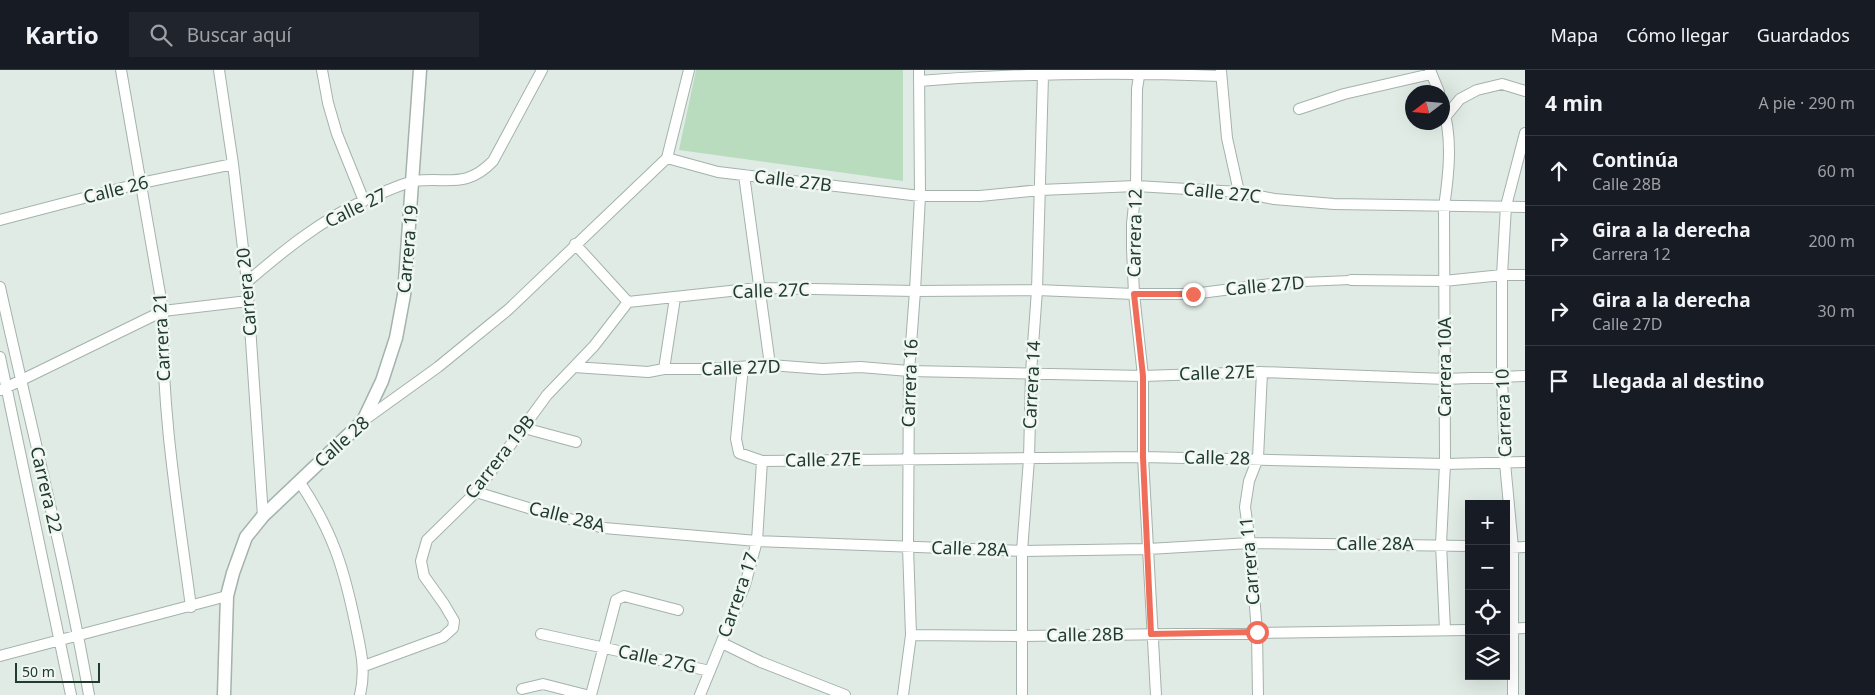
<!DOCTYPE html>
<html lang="es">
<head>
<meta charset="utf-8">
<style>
	:root { --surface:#171b24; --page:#20242c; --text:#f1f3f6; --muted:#9ea1a6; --line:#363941 }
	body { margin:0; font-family:"Noto Sans",sans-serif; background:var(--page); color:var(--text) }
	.controls { position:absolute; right:15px; bottom:15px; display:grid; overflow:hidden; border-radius:0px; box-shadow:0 5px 20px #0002 }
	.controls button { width:45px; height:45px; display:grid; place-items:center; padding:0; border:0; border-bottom:1px solid var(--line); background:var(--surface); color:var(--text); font:25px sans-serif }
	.compass { position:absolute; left:1405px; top:15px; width:45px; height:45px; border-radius:50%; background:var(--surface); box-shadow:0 5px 20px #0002; rotate:254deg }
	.scale { position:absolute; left:15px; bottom:12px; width:85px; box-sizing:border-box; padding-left:5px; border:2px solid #213b31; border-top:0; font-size:14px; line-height:18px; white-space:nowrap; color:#213b31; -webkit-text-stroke:4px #f0f7f3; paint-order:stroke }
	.stop { position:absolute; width:15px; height:15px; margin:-11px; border:4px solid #f06e59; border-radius:50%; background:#fff }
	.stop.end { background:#f06e59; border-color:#fff; box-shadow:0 1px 5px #0008 }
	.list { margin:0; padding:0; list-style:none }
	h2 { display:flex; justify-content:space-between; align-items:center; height:65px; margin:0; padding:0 20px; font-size:21px }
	h2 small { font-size:16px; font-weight:400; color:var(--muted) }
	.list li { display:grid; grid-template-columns:32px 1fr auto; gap:15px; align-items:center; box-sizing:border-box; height:70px; padding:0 20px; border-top:1px solid var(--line) }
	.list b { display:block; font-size:19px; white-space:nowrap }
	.list p { margin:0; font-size:16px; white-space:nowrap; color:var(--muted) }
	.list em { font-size:16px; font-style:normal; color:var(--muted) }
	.icon { flex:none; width:28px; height:28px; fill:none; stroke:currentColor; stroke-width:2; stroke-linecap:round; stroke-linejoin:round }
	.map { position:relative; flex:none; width:1525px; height:625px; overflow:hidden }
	header { display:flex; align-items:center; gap:30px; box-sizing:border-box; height:70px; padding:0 25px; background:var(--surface); border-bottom:1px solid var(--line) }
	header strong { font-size:24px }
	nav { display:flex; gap:28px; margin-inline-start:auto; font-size:18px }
	.search { width:350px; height:45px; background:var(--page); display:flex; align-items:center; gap:12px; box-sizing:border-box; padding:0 18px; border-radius:0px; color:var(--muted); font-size:19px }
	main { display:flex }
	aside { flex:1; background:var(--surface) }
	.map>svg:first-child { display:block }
	.green { fill:#b9dcbf }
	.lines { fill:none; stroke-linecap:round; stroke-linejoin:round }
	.pedestrian-casing { stroke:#a3b3ab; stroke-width:10 }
	.minor-casing { stroke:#a3b3ab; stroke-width:12 }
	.tertiary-casing { stroke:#a3b3ab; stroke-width:15 }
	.pedestrian { stroke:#fff; stroke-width:8 }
	.minor { stroke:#fff; stroke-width:10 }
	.tertiary { stroke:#fff; stroke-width:12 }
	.route { stroke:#f06e59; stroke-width:6 }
	.labels { text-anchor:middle; stroke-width:5; stroke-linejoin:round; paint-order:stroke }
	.street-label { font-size:18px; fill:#213b31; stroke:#f0f7f3 }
</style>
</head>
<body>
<header>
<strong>Kartio</strong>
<div class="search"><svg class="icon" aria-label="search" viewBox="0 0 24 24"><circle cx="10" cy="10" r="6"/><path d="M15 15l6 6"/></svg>Buscar aquí</div>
<nav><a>Mapa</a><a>Cómo llegar</a><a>Guardados</a></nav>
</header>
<main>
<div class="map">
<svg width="1525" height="625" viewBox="0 0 1525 625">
	<rect width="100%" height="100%" fill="#e0ebe5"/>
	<!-- green -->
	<path class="green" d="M696,0H903V111L679,80Z"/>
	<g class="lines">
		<defs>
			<path id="pedestrian" d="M1278,213L1351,210"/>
			<path id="minor" d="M121,0L163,241C161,341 178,439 191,537
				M219,0L233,94L247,212L263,446
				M322,0L328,33L337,64L364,131
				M1140,0L1137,19L1136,116L1132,154V178L1134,224L1143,306V387L1156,625
				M1430,0L1439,22
				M1221,1L1227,68L1239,122
				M919,11C1020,3 1120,2 1221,6
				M1442,34C1453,67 1449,103 1444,137L1445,394L1441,474L1445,560
				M1299,39L1344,24L1431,4
				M1446,46L1460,29L1477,20L1502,14L1525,21
				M667,88L718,102L920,126H980L1040,120L1136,116L1239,122L1274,129L1334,134L1525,137
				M667,88L689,0
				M744,105L770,295
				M0,150L141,113L233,94
				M575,174L628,232
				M1351,210L1444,211L1502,205H1525
				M247,212C283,181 321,150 365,130C377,125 403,113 415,111C448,107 466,119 493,91L542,0
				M0,217C30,353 65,488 89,625
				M628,232L758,218L915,221L1037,220L1134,224H1193L1278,213
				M0,287L71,625
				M574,297L648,302L664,299H706L770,295L823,299L860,297L909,301L1143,306L1262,302L1445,309L1525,306
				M743,297L736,369L739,383L762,391L1143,387L1445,394L1525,392
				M664,299L675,228
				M1,320L163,241L248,231
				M363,351L438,297L509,239L667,88
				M524,358L576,372
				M299,411C333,462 344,498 356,557C361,581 366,600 360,625
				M476,422L535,440L604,458L757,471L1022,481L1148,479L1250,473L1469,476
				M1506,478L1525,477
				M1506,559L1525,558
				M541,564L710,601
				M911,565L1022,566L1469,560
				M722,573L761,592L845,625
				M0,586L227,526
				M364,596L443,567L453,558L454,551L444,534L424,506L421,491L427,470L476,422L547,325L594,276L628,232
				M522,619L543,614L586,625
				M591,625L616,530L624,526L678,540
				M700,625L745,515L757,471L762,391
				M903,625L911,565L908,477L909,301L915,221L920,126L919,0
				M1022,625V481L1029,389L1031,303L1037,220L1043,5
				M1258,625L1257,562L1250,473L1245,437L1249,411L1258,388L1262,302
				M1513,625V478L1505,393L1502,307V205L1506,136L1525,63"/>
			<path id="tertiary" d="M224,625L227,526L233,503L246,467L263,446L363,351L382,311L396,268L404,225L420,0"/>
		</defs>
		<!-- pedestrian casing -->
		<use href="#pedestrian" class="pedestrian-casing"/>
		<!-- minor casing -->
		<use href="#minor" class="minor-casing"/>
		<!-- tertiary casing -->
		<use href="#tertiary" class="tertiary-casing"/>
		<!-- pedestrian -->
		<use href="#pedestrian" class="pedestrian"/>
		<!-- minor -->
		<use href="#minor" class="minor"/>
		<!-- tertiary -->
		<use href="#tertiary" class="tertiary"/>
	</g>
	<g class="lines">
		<!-- route -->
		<path class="route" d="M1193,224H1134L1143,306V387L1151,564L1257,562"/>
	</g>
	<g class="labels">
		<!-- street labels -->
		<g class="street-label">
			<text transform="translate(793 111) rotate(7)" y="6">Calle 27B</text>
			<text transform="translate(116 120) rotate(-14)" y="6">Calle 26</text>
			<text transform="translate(1222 123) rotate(6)" y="6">Calle 27C</text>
			<text transform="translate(356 138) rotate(-26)" y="6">Calle 27</text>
			<text transform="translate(1135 163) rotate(-89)" y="6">Carrera 12</text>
			<text transform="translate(408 179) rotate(-85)" y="6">Carrera 19</text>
			<text transform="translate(1265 216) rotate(-5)" y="6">Calle 27D</text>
			<text transform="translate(771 221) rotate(-2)" y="6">Calle 27C</text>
			<text transform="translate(247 222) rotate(-95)" y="6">Carrera 20</text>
			<text transform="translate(162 267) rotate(-93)" y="6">Carrera 21</text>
			<text transform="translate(1445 297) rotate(-90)" y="6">Carrera 10A</text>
			<text transform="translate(741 298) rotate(-2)" y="6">Calle 27D</text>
			<text transform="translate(1217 303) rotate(-2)" y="6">Calle 27E</text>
			<text transform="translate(910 313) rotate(-88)" y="6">Carrera 16</text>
			<text transform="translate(1032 315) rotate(-87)" y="6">Carrera 14</text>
			<text transform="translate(1504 343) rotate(-92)" y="6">Carrera 10</text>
			<text transform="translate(342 372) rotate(-42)" y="6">Calle 28</text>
			<text transform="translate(500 387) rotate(-52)" y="6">Carrera 19B</text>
			<text transform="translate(1217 388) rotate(1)" y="6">Calle 28</text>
			<text transform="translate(823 390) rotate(-1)" y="6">Calle 27E</text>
			<text transform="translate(46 420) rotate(77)" y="6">Carrera 22</text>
			<text transform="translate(567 447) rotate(14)" y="6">Calle 28A</text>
			<text x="1375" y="480">Calle 28A</text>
			<text transform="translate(970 479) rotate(2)" y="6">Calle 28A</text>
			<text transform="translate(1250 491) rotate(-95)" y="6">Carrera 11</text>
			<text transform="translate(738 525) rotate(-71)" y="6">Carrera 17</text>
			<text transform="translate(1085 565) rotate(-1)" y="6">Calle 28B</text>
			<text transform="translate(657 589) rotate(12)" y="6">Calle 27G</text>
		</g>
	</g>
</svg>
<div class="controls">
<button>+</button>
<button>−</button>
<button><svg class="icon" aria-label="locate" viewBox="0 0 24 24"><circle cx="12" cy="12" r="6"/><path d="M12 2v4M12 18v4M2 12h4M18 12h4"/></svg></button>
<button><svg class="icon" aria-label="layers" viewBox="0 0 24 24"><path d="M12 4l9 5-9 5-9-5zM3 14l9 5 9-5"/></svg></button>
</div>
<svg class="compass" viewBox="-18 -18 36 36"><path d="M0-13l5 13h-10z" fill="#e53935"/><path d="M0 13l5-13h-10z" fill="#9ea1a6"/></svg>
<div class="scale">50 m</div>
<div class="stop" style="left:1257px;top:562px"></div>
<div class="stop end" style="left:1193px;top:224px"></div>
</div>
<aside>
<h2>4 min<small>A pie · 290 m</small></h2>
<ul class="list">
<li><svg class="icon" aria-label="ahead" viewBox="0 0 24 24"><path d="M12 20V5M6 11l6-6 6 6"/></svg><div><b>Continúa</b><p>Calle 28B</p></div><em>60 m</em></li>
<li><svg class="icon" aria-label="right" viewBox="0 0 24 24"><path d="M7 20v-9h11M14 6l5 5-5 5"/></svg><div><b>Gira a la derecha</b><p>Carrera 12</p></div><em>200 m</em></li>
<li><svg class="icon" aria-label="right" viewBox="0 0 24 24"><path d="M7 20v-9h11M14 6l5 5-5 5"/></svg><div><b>Gira a la derecha</b><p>Calle 27D</p></div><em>30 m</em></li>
<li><svg class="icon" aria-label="arrive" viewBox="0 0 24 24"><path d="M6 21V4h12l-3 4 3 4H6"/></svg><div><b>Llegada al destino</b></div></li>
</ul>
</aside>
</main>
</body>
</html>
